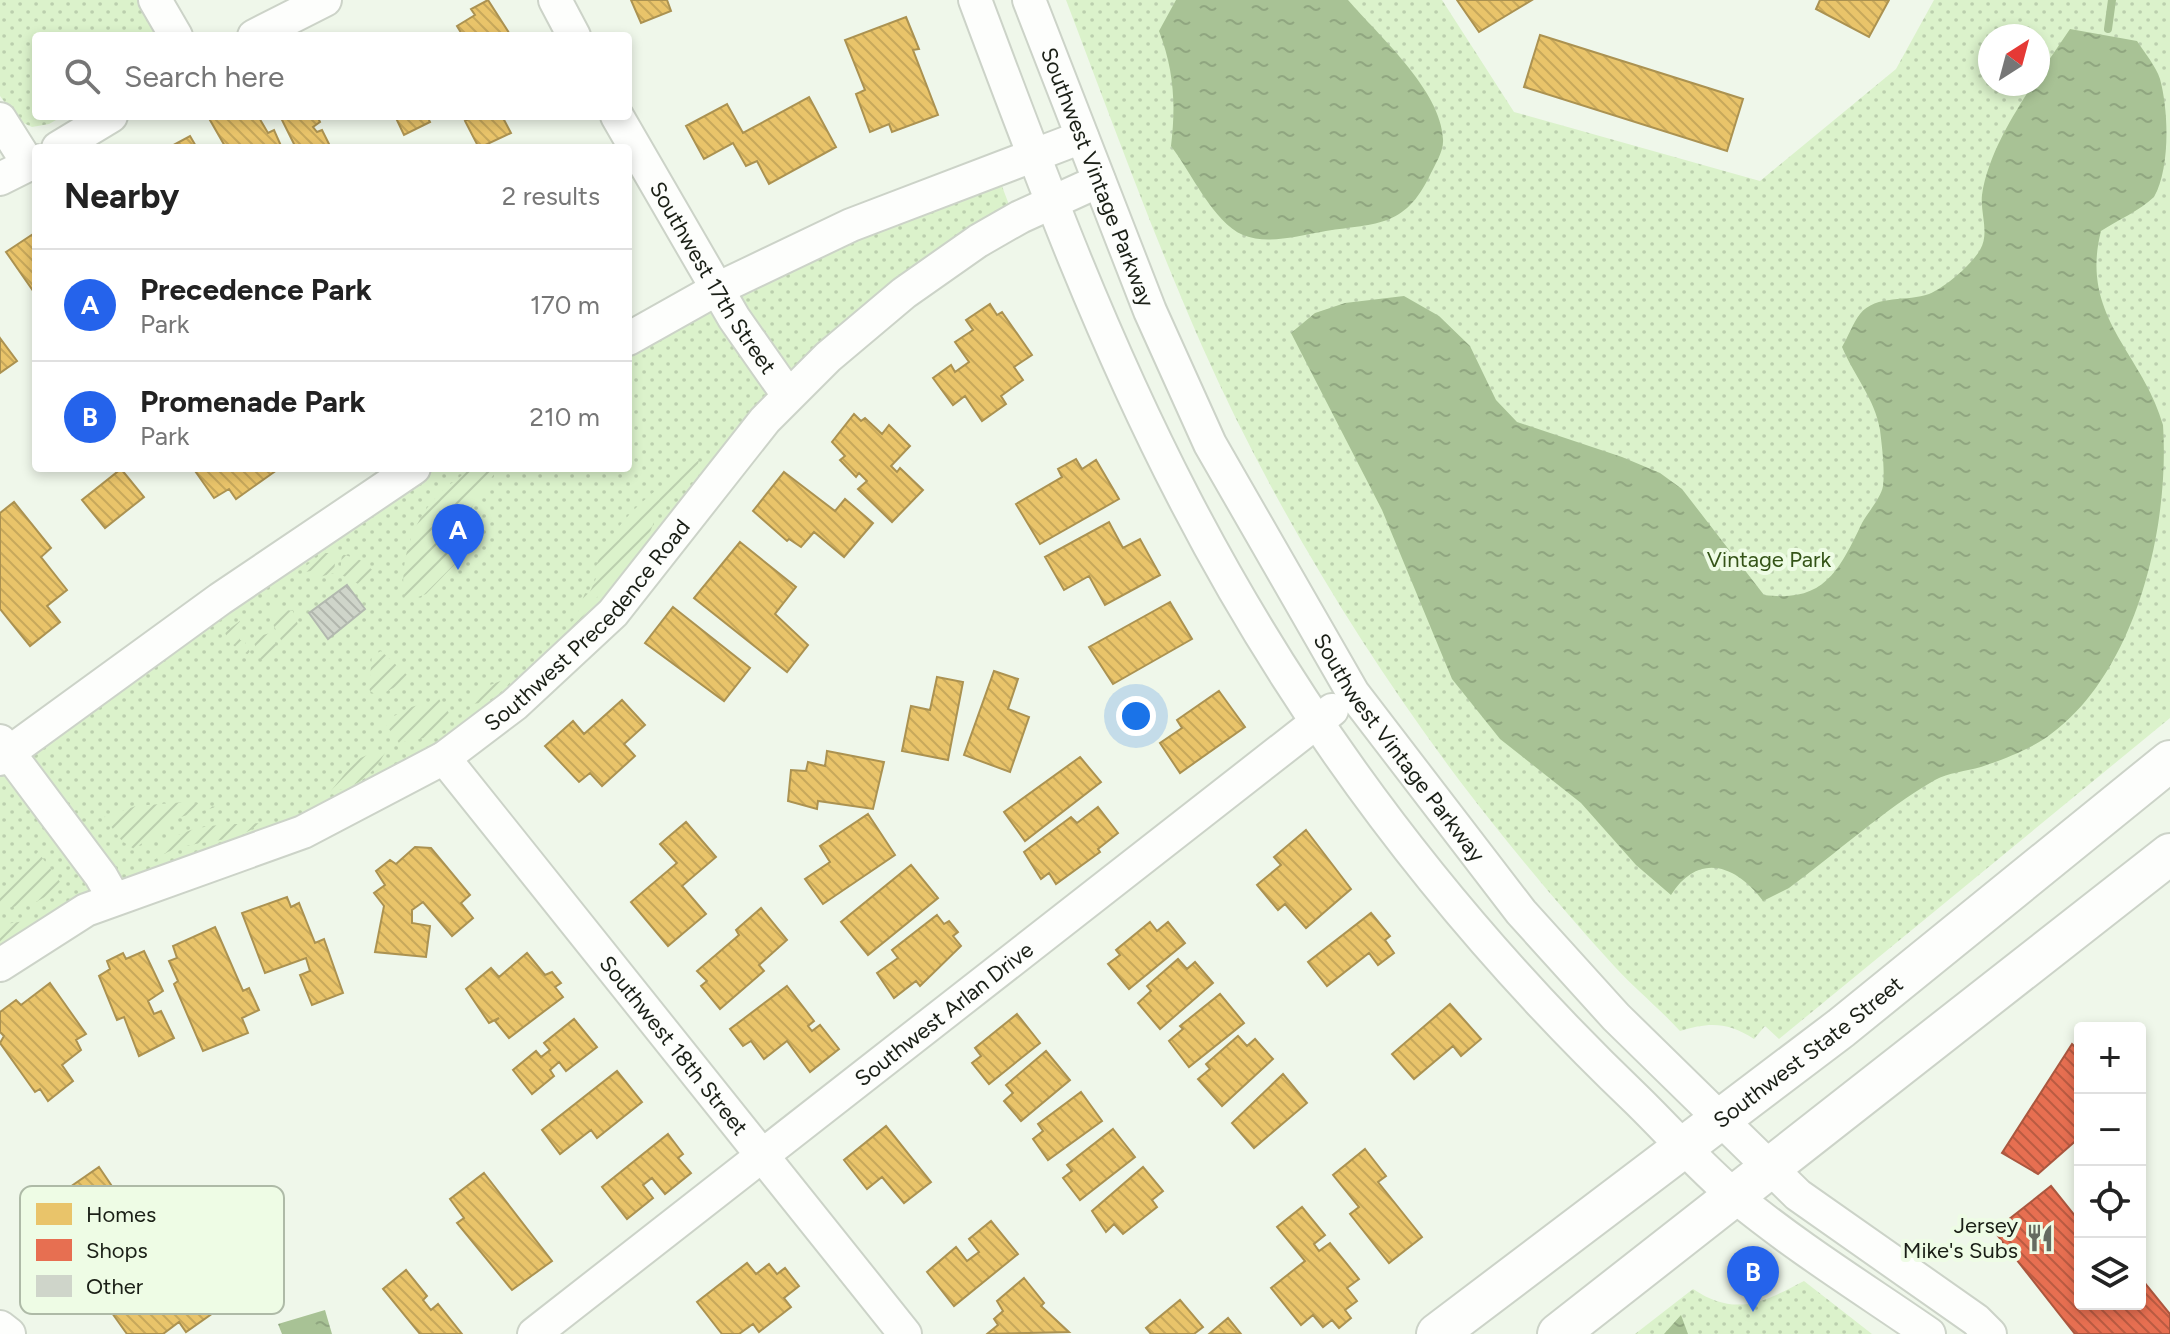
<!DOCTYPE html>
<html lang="en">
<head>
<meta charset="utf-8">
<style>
	:root { --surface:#fff; --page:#f6f6f6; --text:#222; --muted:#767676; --line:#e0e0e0; --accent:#2563eb }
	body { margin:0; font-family:Figtree,sans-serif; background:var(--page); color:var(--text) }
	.controls { position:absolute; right:24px; bottom:24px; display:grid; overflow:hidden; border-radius:8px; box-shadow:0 4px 12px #0003 }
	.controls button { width:72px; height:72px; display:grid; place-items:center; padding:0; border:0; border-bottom:2px solid var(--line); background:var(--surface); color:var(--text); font:40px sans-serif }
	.compass { position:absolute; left:1978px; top:24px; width:72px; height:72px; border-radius:50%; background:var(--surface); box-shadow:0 4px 12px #0003; rotate:36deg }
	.you { position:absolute; left:1136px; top:716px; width:28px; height:28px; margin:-20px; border:6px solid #fff; border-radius:50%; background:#1a73e8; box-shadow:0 0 0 12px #1a73e833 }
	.badge { display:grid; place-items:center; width:52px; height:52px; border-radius:50%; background:var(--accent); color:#fff; font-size:26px; font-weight:700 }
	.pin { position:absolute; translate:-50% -66px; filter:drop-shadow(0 2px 4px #0008) }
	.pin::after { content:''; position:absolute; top:42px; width:28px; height:24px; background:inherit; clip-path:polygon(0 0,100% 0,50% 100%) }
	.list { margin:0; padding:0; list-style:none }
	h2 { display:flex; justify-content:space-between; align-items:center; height:104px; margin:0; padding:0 32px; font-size:34px }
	h2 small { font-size:26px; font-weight:400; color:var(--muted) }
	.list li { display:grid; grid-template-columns:52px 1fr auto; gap:24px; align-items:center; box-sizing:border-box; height:112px; padding:0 32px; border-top:2px solid var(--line) }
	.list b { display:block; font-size:30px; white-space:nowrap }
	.list p { margin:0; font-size:26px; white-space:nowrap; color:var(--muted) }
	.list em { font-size:26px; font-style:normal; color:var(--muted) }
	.icon { flex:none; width:44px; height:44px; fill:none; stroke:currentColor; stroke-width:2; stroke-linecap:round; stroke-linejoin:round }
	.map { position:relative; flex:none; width:2170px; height:1334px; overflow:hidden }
	.search { position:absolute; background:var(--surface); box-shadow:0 4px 12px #0003; left:32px; top:32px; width:600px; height:88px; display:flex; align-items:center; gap:20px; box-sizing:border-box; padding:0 28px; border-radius:8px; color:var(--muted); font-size:30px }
	.panel { position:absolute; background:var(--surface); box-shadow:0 4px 12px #0003; left:32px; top:144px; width:600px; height:328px; border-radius:8px }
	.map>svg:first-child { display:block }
	.park { fill:url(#park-dots); fill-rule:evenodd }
	.garden { fill:url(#garden-furrows) }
	.water { fill:url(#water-ripples) }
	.homes { fill:url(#homes-back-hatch); stroke:#ab9251; stroke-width:2 }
	.shops { fill:url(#shops-back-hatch); stroke:#aa573f; stroke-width:2 }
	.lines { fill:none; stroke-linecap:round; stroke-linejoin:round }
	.stream { stroke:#a8c295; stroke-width:8 }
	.building { fill:url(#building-back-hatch); stroke:#b2b8af; stroke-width:2 }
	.minor-casing { stroke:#ccd3c8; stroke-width:36 }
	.major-casing { stroke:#ccd3c8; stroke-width:44 }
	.minor { stroke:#fdfefc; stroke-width:32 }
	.major { stroke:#fdfefc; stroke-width:40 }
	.labels { text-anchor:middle; stroke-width:8; stroke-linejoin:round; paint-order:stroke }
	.street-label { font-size:22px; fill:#1a1f16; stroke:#eefce5 }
	.park-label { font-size:22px; fill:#345417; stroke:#eefce5 }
	.poi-label { font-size:22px; fill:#1a1f16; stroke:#eefce5; text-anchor:end }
	.key { fill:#eefce5; stroke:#aebaa7; stroke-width:2 }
	.key-label { font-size:22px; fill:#1a1f16 }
</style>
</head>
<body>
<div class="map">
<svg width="2170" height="1334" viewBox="0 0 2170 1334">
	<defs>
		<pattern id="park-dots" width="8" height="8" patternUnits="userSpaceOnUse" patternTransform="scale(2)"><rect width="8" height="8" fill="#dbf2cb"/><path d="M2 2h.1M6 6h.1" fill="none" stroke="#bbcfae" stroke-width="1.8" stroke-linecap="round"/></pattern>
		<pattern id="garden-furrows" width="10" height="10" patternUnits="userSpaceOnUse" patternTransform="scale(2)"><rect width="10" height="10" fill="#dbf2cb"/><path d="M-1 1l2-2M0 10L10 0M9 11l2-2" fill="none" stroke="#bbcfae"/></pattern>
		<pattern id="water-ripples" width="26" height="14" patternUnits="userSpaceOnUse" patternTransform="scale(2)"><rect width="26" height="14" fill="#a8c295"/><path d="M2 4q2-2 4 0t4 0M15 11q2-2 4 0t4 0" fill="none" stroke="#90a680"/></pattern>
		<pattern id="homes-back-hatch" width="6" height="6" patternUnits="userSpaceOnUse" patternTransform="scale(2)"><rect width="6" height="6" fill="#e9c46a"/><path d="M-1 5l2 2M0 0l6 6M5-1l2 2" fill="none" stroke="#c7a85b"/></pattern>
		<pattern id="shops-back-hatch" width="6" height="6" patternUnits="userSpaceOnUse" patternTransform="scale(2)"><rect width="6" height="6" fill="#e76f51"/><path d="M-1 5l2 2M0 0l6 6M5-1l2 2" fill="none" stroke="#ba5b42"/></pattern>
		<pattern id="building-back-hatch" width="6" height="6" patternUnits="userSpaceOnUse" patternTransform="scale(2)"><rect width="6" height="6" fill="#cfd5ca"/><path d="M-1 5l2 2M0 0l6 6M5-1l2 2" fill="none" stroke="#b1b6ad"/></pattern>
	</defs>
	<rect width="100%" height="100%" fill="#eff7ea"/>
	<!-- park -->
	<path class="park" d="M0,0H142L160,36H36V116H63L49,124L32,127L19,121L0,96Z
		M1066,0H1442L1514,112L1760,181L1896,69L1934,0H2170V718L1779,1039L1765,1026L1754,1039C1728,1022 1709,1022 1680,1031C1659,1008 1635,989 1615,967C1560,907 1508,844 1459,780C1359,646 1270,499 1202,346C1152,232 1110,116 1066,0ZM1990,36H2038V84H1990Z
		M1000,181L1011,210L979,228L648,555L558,651L419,758L368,787L0,951V773L362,513L432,468H628V351L822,252Z
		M1804,1281L1872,1334H1635L1693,1289C1735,1317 1762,1303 1804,1281Z"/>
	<!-- garden -->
	<path class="garden" d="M699,460L695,479L659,508L644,549L628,571L595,599L574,629L552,646L576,617L585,593L589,594L598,574L594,571C613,518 658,487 699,460Z
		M468,468H498L472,507L467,543L457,562L426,594L405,602C398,562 412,520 441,492C450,483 464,476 468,468Z
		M323,553H336L334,573L312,579L311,571L305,572L303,568Z
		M342,554L360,560L376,573L360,585L340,574Z
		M274,608L293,611L301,633L284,646L273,624Z
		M240,621V640H244L252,657C241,650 229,646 225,632Z
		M270,633L279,651L267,660H261L252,638Z
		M381,651L407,675L403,683L378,696L370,691L369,687L372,656Z
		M514,676C505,692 486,707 467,703L471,692Z
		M439,699L451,716C435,740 426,737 399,743L384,722L408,708Z
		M376,751L385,753C371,777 357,787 330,792L356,760Z
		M185,802L216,807L177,818L134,849L122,841L104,817L136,806Z
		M260,823C228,851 187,832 147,865C170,821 222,825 260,823Z
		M38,852L60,882L58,890L32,904L0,909V890L11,883Z
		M37,919L21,934L0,944V925Z"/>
	<!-- water -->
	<path class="water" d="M1176,0H1348C1378,35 1441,90 1443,139C1444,150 1436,163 1431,173C1404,231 1374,222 1321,232C1296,236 1267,245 1243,235C1213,222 1191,172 1171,146C1176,105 1174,70 1159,31Z
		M2070,29L2137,41C2144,52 2156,66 2160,79C2169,112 2170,169 2154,197C2139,211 2118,220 2101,231C2079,317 2143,353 2163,425C2170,529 2135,676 2047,737C2030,749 2002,760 1981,767C1966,771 1948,773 1935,780C1883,810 1837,853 1789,888L1763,901C1737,866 1699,851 1671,895L1636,865L1581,803L1500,739L1452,679L1382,510L1291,333L1315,313L1345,303L1404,296L1439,316L1470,346L1496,400L1517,422L1622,457L1660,473L1682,489L1764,595C1824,603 1839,571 1862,523C1868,512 1881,498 1883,486C1885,469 1882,447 1880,430C1875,399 1854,376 1842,347C1848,337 1853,323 1860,314C1876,294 1908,302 1929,294C1946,287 1971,265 1980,250C1990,233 1980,213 1982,195C1988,155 2012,117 2033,84H2038V76Z
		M325,1310L332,1334H282L278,1324Z
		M1681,1315L1688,1334H1664Z"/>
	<!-- homes -->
	<path class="homes" d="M488,0L511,36H463L457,26L475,15L471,9Z
		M631,0H667L671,11L641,23Z
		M1457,0H1532L1479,32Z
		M1820,0H1889L1869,37L1816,9Z
		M906,17L919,49L913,50L938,115L892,132L889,124L870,132L856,94L865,90L845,40Z
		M1540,35L1743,99L1727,151L1524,87Z
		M809,97L836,147L769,184L757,161L746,166L733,143L704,159L686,126L727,104L743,133Z
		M217,116H258L268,133L274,130L282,148H226L210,120Z
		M280,116H317L320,122L313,127L317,132L322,130L331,148H296Z
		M395,116H427L430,122L404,135Z
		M474,116H502L511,133L479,148L465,121Z
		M190,136L197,148H168Z
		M36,232V295L6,252Z
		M990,304L997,315L1002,312L1032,355L1014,367L1023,380L1001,396L1006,404L982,421L965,396L953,405L933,378L951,365L955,372L969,362L955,342L973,330L966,320Z
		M0,338L17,361L0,373Z
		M854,414L861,421L865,418L882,434L889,425L910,446L891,466L897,472L900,468L923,490L892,522L858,489L867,481L859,473L856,477L840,460L845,456L832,442Z
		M1076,459L1082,469L1096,460L1119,499L1040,544L1016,504L1062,477L1058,469Z
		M193,468H276L277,470L236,499L229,489L214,498Z
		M121,469L144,497L105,528L82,500Z
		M784,472L835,511L845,499L873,523L844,557L814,532L801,547L789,539L787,541L753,511Z
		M14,502L51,548L41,557L67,590L47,606L60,622L30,646L0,609V513Z
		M1109,522L1123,548L1140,539L1160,575L1105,605L1089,576L1064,590L1045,557Z
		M740,542L796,587L775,614L808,645L787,672L694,598Z
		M1170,602L1192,639L1113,684L1089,647Z
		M673,607L750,668L724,701L645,643Z
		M994,671L1018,679L1008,709L1029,717L1010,772L964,755Z
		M937,677L963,682L948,760L902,751L911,706L930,710Z
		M1219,691L1245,727L1180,773L1160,743L1182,728L1177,720Z
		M622,700L645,725L624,744L635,756L602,786L590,773L579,782L545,746L573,721L584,734Z
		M827,751L884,762L873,809L818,801L817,809L788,801L791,770L806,771L808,762L825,766Z
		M1080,757L1101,782L1025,841L1004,812Z
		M1098,807L1118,833L1098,849L1100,852L1056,884L1049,873L1041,879L1024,852L1071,817L1077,823Z
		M868,814L895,855L823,904L805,879L830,862L820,846Z
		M686,822L716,857L682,886L706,914L668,946L631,902L677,863L660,844Z
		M1306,830L1351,889L1306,928L1285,904L1278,910L1257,885L1281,865L1274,857Z
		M415,847L431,848L470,895L461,903L473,918L452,936L423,902L412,910V923L430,926L426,957L375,952L384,906L374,893L385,885L376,871L390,860L396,864Z
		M911,865L938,898L868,955L841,922Z
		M287,897L291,907L299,903L315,943L324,939L343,993L312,1005L300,975L310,971L306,958L265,973L242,913Z
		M761,908L787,940L759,965L764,971L720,1009L701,986L707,981L697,971L739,935L736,930Z
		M1371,913L1390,936L1385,940L1394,953L1378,965L1369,953L1327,986L1308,962Z
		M937,915L944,924L949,921L958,932L953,936L961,946L920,986L916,981L894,998L877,973L898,958L892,950Z
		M1150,922L1157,931L1168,922L1185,943L1129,989L1108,964L1120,955L1116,950Z
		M215,927L243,991L249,988L259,1010L242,1018L248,1033L203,1051L174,984L178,981L169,961L177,958L173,946Z
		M144,951L163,991L148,1001L154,1014L161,1011L174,1038L139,1056L124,1017L117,1020L99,976L110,969L107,961L123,953L126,959Z
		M527,953L545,975L552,972L561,983L555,987L563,997L509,1038L495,1021L499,1018L489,1023L466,989L491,968L499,977Z
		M1178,959L1187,969L1195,962L1213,983L1160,1029L1138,1003L1151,991L1147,986Z
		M50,983L86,1034L76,1040L81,1050L62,1065L73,1081L48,1101L40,1089L35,1092L0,1043L4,1036L0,1032V1012L16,1000L21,1005Z
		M787,986L814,1021L808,1026L812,1031L820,1025L839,1049L810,1072L787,1041L764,1059L751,1041L743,1046L730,1029Z
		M1220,994L1244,1023L1189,1067L1169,1041L1183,1029L1180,1026Z
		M1450,1004L1481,1039L1461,1056L1453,1046L1414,1079L1392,1054Z
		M1017,1014L1040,1043L989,1084L972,1063L981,1056L975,1048Z
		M574,1019L597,1047L566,1071L559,1062L550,1070L554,1076L532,1094L513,1070L536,1051L541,1057L550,1050L544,1043Z
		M1238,1036L1247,1046L1255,1039L1273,1059L1222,1106L1198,1079L1210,1069L1206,1064Z
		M1046,1051L1070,1080L1021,1121L1004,1101L1013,1093L1006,1085Z
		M617,1071L642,1102L597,1138L591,1130L560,1154L542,1130Z
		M1283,1074L1307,1103L1254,1148L1232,1123Z
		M1081,1092L1102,1121L1048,1160L1033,1139L1043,1131L1038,1124Z
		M886,1126L931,1182L904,1203L882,1177L867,1189L844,1160Z
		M1113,1129L1135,1157L1080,1200L1063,1178L1072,1171L1067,1165Z
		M668,1134L683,1154L678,1158L691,1173L665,1194L652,1178L643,1185L653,1198L627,1219L602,1187Z
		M1365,1149L1386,1176L1378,1182L1422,1237L1389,1263L1350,1214L1359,1207L1333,1175Z
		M99,1167L126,1207L114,1215L125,1231L54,1280L43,1265L36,1270L24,1253L43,1240L37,1233L80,1203L70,1187Z
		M1143,1167L1163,1191L1152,1200L1157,1207L1123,1234L1114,1224L1106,1232L1092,1211Z
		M484,1173L552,1261L512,1290L457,1223L464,1218L450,1199Z
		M1302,1207L1325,1235L1314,1244L1319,1251L1330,1243L1359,1279L1347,1288L1357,1301L1345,1310L1351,1318L1339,1328L1332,1320L1323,1327L1313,1315L1301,1325L1271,1288L1305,1261L1277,1227Z
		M991,1221L1018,1254L954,1306L927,1272L956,1247L967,1261L979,1252L969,1239Z
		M172,1259L188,1281L200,1273L223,1306L186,1332L179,1322L163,1334H127L107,1306Z
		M747,1263L756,1274L769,1264L777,1274L785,1268L799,1286L784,1298L791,1307L759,1332L753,1324L739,1334H722L697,1302Z
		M406,1270L427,1296L423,1300L431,1310L438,1304L462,1334H420L383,1289Z
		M1024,1278L1044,1303L1041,1306L1069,1332L987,1334L998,1325L994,1319L1003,1311L997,1301Z
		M1180,1300L1203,1327L1194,1334H1151L1146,1328Z
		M1228,1318L1241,1334H1209Z"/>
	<!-- shops -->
	<path class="shops" d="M2072,1044L2080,1052V1137L2038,1174L2002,1153Z
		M2051,1186L2080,1222V1304H2140V1277L2170,1314V1334H2075L1994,1231Z"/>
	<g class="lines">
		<!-- stream -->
		<path class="stream" d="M2108,29L2112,0"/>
	</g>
	<!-- building -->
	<path class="building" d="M347,585L365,609L328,639L309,613Z"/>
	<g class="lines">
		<defs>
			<g id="minor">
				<path d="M155,0L176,36"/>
				<path d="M555,0L574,36"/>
				<path d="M975,0C1038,168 1100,336 1183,496C1299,721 1452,923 1635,1098C1669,1131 1701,1168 1737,1198C1798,1248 1864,1289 1929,1334"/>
				<path id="s1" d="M1029,0L1150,311L1210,444L1353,693L1521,912L1616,1017L1798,1195L1976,1320L1990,1334"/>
				<path d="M254,36L325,0"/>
				<path id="s2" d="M617,116L734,318L788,395"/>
				<path d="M0,119L29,165"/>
				<path d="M58,148L111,116"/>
				<path d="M0,179L36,161"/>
				<path d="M628,339L717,289L851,225L1082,137"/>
				<path d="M0,741L101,876L113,897"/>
				<path id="s3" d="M444,758L905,1334"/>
				<path d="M0,759L220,599L414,468"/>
				<path id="s4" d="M0,965L86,910L303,832L444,758L514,705L613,613L765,420L828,357L904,293L978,241L1020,217L1099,181"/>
				<path d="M0,1327L9,1334"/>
				<path id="s5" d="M534,1334L1332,710"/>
			</g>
			<g id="major">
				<path id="s6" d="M1437,1334L1841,1028L2170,761"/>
				<path d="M1558,1334L2170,854"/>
			</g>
		</defs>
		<!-- minor casing -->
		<use href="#minor" class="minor-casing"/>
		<!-- major casing -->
		<use href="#major" class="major-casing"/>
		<!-- minor -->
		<use href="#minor" class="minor"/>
		<!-- major -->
		<use href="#major" class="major"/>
	</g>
	<!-- icons -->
	<defs>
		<symbol id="restaurant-bare" viewBox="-9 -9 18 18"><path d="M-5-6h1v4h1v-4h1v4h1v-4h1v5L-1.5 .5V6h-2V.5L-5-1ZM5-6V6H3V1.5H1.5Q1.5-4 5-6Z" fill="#656b60" stroke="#eefce5" stroke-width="2.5" paint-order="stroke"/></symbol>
	</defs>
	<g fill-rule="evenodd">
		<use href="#restaurant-bare" x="2020" y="1218" width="40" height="40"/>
	</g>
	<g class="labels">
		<!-- street labels -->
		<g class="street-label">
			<text dy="8" stroke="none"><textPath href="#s1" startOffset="190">Southwest Vintage Parkway</textPath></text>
			<text dy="8" stroke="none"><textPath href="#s2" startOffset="188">Southwest 17th Street</textPath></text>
			<text dy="8" stroke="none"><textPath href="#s4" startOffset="688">Southwest Precedence Road</textPath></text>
			<text dy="8" stroke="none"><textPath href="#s1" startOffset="838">Southwest Vintage Parkway</textPath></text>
			<text dy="8" stroke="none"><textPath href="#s5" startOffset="520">Southwest Arlan Drive</textPath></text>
			<text dy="8" stroke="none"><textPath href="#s3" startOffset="368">Southwest 18th Street</textPath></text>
			<text dy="8" stroke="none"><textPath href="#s6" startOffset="466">Southwest State Street</textPath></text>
		</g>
		<!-- park labels -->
		<g class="park-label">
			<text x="1769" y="567">Vintage Park</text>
		</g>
		<!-- poi labels -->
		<g class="poi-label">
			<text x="2018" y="1233">Jersey<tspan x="2018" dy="25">Mike's Subs</tspan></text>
		</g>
	</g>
	<!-- legend -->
	<rect x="20" y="1186" width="264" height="128" rx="12" class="key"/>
	<rect x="36" y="1203" width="36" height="22" fill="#e9c46a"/>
	<rect x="36" y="1239" width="36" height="22" fill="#e76f51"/>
	<rect x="36" y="1275" width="36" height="22" fill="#cfd5ca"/>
	<g class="key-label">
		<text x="86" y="1222">Homes</text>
		<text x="86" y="1258">Shops</text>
		<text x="86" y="1294">Other</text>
	</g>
</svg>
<div class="controls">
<button>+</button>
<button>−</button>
<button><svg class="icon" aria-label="locate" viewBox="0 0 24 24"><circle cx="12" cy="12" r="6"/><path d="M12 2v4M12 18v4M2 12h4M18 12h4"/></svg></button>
<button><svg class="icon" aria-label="layers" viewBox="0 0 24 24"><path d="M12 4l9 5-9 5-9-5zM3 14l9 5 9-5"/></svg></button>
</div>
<svg class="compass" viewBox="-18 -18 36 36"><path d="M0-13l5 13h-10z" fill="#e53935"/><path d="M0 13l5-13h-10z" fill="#767676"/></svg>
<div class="you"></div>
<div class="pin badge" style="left:458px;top:570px">A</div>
<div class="pin badge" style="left:1753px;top:1312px">B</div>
<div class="search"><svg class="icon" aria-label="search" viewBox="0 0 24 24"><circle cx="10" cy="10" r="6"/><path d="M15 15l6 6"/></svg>Search here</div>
<section class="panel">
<h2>Nearby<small>2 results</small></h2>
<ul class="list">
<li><span class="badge">A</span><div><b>Precedence Park</b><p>Park</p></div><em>170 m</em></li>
<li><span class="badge">B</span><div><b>Promenade Park</b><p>Park</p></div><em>210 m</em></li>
</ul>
</section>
</div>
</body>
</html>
